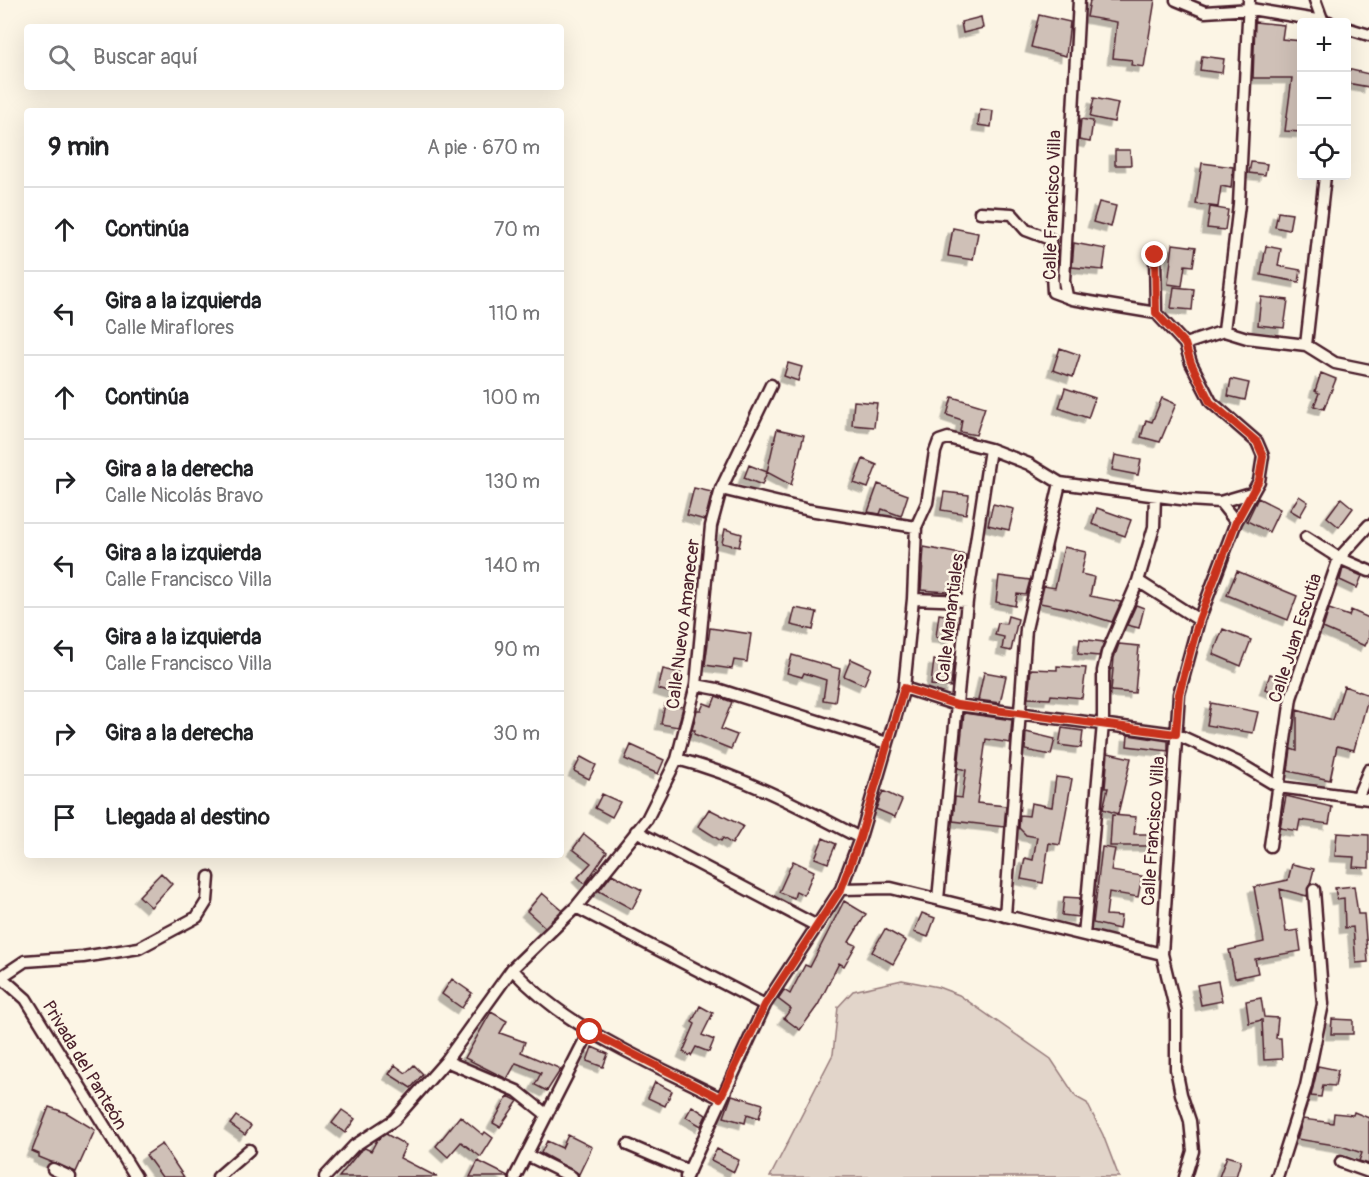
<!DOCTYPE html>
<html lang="es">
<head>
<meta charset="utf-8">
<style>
	:root { --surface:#fff; --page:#f2f2f2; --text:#202124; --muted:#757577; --line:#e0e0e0 }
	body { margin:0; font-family:Pangolin,sans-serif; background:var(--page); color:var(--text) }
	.controls { position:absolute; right:18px; top:18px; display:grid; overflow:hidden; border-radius:6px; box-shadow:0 6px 24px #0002 }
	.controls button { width:54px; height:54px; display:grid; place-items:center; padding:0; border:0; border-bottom:2px solid var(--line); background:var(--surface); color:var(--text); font:30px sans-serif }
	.stop { position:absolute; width:18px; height:18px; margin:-14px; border:4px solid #c8321e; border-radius:50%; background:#fff }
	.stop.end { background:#c8321e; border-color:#fff; box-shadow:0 2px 6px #0008 }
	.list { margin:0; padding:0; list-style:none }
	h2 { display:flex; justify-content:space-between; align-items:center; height:78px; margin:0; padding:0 24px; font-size:26px }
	h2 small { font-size:20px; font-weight:400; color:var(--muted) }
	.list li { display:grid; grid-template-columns:39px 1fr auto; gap:18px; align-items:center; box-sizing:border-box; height:84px; padding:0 24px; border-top:2px solid var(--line) }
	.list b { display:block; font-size:22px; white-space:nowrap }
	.list p { margin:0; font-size:20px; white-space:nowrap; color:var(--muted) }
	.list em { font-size:20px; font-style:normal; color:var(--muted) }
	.icon { flex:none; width:33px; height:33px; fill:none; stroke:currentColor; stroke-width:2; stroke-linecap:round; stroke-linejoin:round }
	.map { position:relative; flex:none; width:1369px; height:1177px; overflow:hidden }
	.search { position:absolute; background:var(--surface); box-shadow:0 6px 24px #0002; left:24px; top:24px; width:540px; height:66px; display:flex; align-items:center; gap:15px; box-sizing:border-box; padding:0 21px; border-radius:6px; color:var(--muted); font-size:22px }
	.panel { position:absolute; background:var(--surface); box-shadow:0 6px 24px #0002; left:24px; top:108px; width:540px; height:750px; border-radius:6px }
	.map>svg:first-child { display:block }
	.green { fill:#e2d5ca; stroke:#967a7a; stroke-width:1.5 }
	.building { fill:#cfc0b7; stroke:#4a1f2b; stroke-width:1.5; filter:url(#shadow) }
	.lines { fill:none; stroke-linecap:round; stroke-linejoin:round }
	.street-casing { stroke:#4a1f2b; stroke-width:15 }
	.street { stroke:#fcf5e5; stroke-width:10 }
	.route { stroke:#c8321e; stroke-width:8 }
	.labels { text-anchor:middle; stroke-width:5; stroke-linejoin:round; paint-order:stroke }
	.street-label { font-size:18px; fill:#4a1f2b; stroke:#fcf5e5 }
</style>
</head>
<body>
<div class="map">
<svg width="1369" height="1177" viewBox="0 0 1369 1177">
	<defs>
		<filter id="shadow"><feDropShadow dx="-5.5" dy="5.5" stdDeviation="0" flood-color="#0004"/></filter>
	</defs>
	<rect width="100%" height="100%" fill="#fcf5e5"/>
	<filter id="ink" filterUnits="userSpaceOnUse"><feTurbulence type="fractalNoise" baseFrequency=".0167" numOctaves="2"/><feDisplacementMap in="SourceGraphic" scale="12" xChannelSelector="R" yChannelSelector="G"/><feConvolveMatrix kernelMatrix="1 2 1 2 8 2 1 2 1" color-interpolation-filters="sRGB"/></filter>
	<g filter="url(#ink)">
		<!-- green -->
		<path class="green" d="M902,980L938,987L959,995L1051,1059L1076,1097L1087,1103L1103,1135L1119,1177H770L833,1054L838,1007L853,991Z"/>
		<!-- building -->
		<path class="building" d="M1090,0H1155L1144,67L1131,65L1132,60L1113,58L1117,22L1087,17Z
			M1039,15L1070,22L1066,56L1031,47Z
			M981,17L983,28L963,33L961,22Z
			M1255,22L1284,25L1282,39L1302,41V132L1285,131L1292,78H1253Z
			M1202,56L1224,59L1222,73L1200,70Z
			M1347,69L1369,74V87L1347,83Z
			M1094,98L1118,103L1114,122L1090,117Z
			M980,109L993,111L991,127L978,125Z
			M1081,119L1093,121L1090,142L1079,140Z
			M1115,150H1130L1131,165H1115Z
			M1251,162L1267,164L1265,175L1249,173Z
			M1202,163L1233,167L1231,188L1221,186L1218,207L1196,204Z
			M1099,202L1116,206L1111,227L1093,222Z
			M1210,207L1228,210L1225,230L1207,228Z
			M1278,212L1292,214L1289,230L1275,227Z
			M953,228L978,233L973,260L948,256Z
			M1074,243L1106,249L1103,270L1072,267Z
			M1173,244L1196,247L1193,266L1185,265L1182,286L1168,284Z
			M1266,246L1281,249L1278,266L1301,270L1299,282L1261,275Z
			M1174,287L1194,289L1192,310L1171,308Z
			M1261,297L1288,300L1284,328L1258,325Z
			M1060,348L1080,355L1073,377L1053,370Z
			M788,363L802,367L798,381L784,376Z
			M1321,373L1336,379L1324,409L1314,406L1319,393L1315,391Z
			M1231,379L1249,383L1245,400L1228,396Z
			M1065,388L1095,398L1088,418L1059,408Z
			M952,397L985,407L976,435L960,432L962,420L947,415Z
			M1162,398L1176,404L1160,442L1141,437L1146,420L1152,422Z
			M854,401L877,403L874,427L852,425Z
			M777,429L804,435L791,485L767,472L762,485L744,478L749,465L767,472Z
			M1115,455L1141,460L1138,475L1112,470Z
			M863,459L877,465L868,488L854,483Z
			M878,484L908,495L901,516L882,509L880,514L868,512Z
			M694,488L712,492L705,520L687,515Z
			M944,492L969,495L966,514L941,510Z
			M1299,496L1308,502L1300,516L1290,510Z
			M1258,498L1280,509L1269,532L1247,521Z
			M1341,498L1353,508L1339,527L1327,517Z
			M993,504L1014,509L1009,530L988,525Z
			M1097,508L1131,520L1125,536L1092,524Z
			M725,529L742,534L739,547L722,543Z
			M924,547L966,555L961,593L921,590Z
			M1064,547L1086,552L1081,574L1094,577L1090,596L1121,602L1112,622L1070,609L1040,603L1044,586L1055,588Z
			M1343,568L1362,576L1357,588L1340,580Z
			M1237,571L1297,596L1288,620L1227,595Z
			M999,576L1030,580L1026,595L1017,594L1015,606L996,602Z
			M1136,605L1144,608L1139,628L1127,625Z
			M795,608L817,612L813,630L791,625Z
			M1329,609L1349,616L1351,610L1369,618V637L1365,646L1323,628Z
			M939,614L956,617L953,639L936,637Z
			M1008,616L1018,619L1011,651L1002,649L1004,637L995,635L998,623L1006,624Z
			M710,628L751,634L747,662L734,660L732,669L705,665Z
			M1223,629L1251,640L1241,666L1213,654Z
			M1080,639L1104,642L1099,656L1078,654Z
			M1119,644L1139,646L1135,693L1111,691L1114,658Z
			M792,655L840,669L835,702L823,700L826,680L804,673L802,677L787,673Z
			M851,659L871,668L864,685L844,676Z
			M934,660L953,663L951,687L931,685Z
			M1057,666L1086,668L1082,698L1051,695L1050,699L1028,698L1031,669L1057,670Z
			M663,669L681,673L675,694L658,689Z
			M984,672L1006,676L1000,703L978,700Z
			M1270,674L1283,678L1277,693L1265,689Z
			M1344,686L1369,695L1354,750L1337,746L1330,780L1288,771L1291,749L1297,751V710L1333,720Z
			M716,696L732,702L721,729L737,735L731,749L694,734L695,730H692L697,710H701L704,703L712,706Z
			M1211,703L1258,712L1253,733L1207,725Z
			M665,704L683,707L678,727L661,724Z
			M964,713L1012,720L1010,743L986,739L977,803L1006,806L1004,827L953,821L955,797L962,798L966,770L958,768Z
			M1062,728L1083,731L1081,748L1059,745Z
			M1026,732L1055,739L1051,755L1025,750Z
			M1128,735L1168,741V751L1127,746Z
			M631,745L664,760L658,774L625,759Z
			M1108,753L1131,758L1118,814L1103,809L1108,788H1105Z
			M581,757L596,765L589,779L574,771Z
			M1056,777L1072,779L1060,845L1049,843L1043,883L1021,879L1025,858L1033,860L1037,837L1026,835L1019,828L1020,815L1029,816L1031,803L1052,807Z
			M883,791L902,800L895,817L876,809Z
			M602,794L620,802L612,817L595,808Z
			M1286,796L1332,807L1329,824L1300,820L1298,831L1280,828Z
			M709,809L743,826L732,844L723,838L721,841L698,826Z
			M1112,815L1136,817L1134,834H1151V846H1110Z
			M1337,833L1369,835V868L1353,867L1354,857L1335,856Z
			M584,834L607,852L585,884L578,877L591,863L573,849Z
			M823,838L836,844L828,863L815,858Z
			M1102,847L1115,849L1111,871L1142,876L1138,897L1109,892L1106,915L1121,916L1119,929L1093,923Z
			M793,861L814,871L804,895L796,891L794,898L779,892Z
			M1292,864L1314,869L1307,896L1280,889L1286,932L1298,930L1301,951L1255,959L1258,973L1235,978L1229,950L1264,942L1254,887L1288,880Z
			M161,873L172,884L151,907L139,896Z
			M612,874L642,890L632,909L599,891Z
			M1354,886L1358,914H1364L1368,962L1356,963L1353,927L1345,928L1344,898L1337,899L1335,888Z
			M542,893L562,910L545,927L527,911Z
			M1064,897L1080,898L1078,917L1062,915Z
			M844,901L866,914L849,942L856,945L844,966L839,963L818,1005L800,1030L784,1018L791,1009L778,999L784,990L790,994L805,965L810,967Z
			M922,913L935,918L928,937L914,932Z
			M885,929L906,941L893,964L872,952Z
			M452,979L472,993L462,1008L442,994Z
			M1218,981L1222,1001L1201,1005L1197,985Z
			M1261,998L1264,1017L1278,1018L1276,1038H1281L1282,1059L1264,1060L1262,1020L1249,1023L1246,1001Z
			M700,1006L713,1013L702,1035L714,1040L709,1052L696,1047L691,1056L683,1052L695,1024L692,1022Z
			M491,1012L507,1021L500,1033L525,1042L521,1052L561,1069L547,1091L535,1085L541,1073L516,1063L507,1079L465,1058Z
			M1332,1019L1353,1020V1034H1331Z
			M592,1047L608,1054L603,1067L587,1061Z
			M395,1065L406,1073L414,1065L423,1074L411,1088L389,1074Z
			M1318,1066L1338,1070L1335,1086L1323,1085L1321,1097L1311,1096Z
			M655,1082L672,1091L665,1106L648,1098Z
			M732,1095L763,1104L759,1118L747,1114L745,1123L724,1117Z
			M508,1096L518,1101L500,1127L493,1123Z
			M692,1106L706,1115L701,1126L686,1117Z
			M49,1107L67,1113L95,1130L76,1172L39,1157V1154L32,1151Z
			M342,1110L355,1119L345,1133L332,1123Z
			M1354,1112L1369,1118V1164L1359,1161L1362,1153L1341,1146L1297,1139L1303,1119L1333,1123L1334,1113L1353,1115Z
			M236,1116L251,1126L245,1135L230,1124Z
			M460,1116L483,1135L485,1132L493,1138L481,1157L461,1142L448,1157L436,1146Z
			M386,1134L406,1145L400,1158L437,1177H339L359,1152L365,1148L371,1151L377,1140Z
			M568,1135L592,1147L579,1174L541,1153L547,1141L562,1148Z
			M162,1144L184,1177H162L146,1155Z
			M717,1149L739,1160L734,1172L711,1160Z
			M1227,1156L1241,1160L1236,1177H1219Z
			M478,1161L508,1176V1177H470Z"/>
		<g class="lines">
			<defs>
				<path id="street" d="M1176,0L1205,12L1251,9L1329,22
					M1315,0L1323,22
					M1346,28L1369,35
					M980,212L1012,214L1026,230L1050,239L1053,292L1072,299L1156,313L1185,344L1191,363L1211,402L1257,442L1263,456L1259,481L1236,522L1199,620L1179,694L1162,954L1176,1012V1069L1181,1094L1190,1121L1193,1151L1185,1177
					M1155,255L1156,313
					M1067,296L1064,281L1079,0
					M1224,331L1239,204L1249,0
					M1185,344L1224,331L1247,338L1306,345L1335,363L1369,370
					M1306,345L1325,176
					M721,489L809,510L916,527
					M1220,502L1236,522
					M1306,537L1339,558L1369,571
					M1138,581L1199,620
					M913,599L967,601
					M696,685L717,689L887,743
					M904,688L957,705L1176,734L1237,762L1279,787L1369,799
					M677,759C743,776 801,807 860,838
					M1358,796L1369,770
					M636,831L817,926
					M1270,846L1291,698L1339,558L1369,525
					M841,889L891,888L1162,954
					M938,899L967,601L990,449
					M576,907L765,1005
					M1005,916L1026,629L1060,483
					M1084,935L1103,724V671L1107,653L1138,581L1154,527L1155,496
					M512,969C568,1030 648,1061 720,1098
					M446,1061L517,1091L547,1115
					M628,1145L689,1171
					M527,1155L572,1177
					M1341,1162L1369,1172
					M53,1169L70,1177
					M136,1177L26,999L1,977L25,961L83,957L139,948L197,917L207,901L209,877
					M218,1177L249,1150
					M325,1177L354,1146L394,1120L446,1061L512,969L576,907L647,819L677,759L696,685L711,526L721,489L771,385
					M515,1177L589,1032
					M686,1177L765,1005L841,889L860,838L904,688L913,599L916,527L927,503L935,452L939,441L948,438L990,449L1029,464L1060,483L1188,500L1220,502L1251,493
					M1277,1177L1306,1086L1323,1004L1314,890"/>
			</defs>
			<!-- street casing -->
			<use href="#street" class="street-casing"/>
			<!-- street -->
			<use href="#street" class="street"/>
		</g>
	</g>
	<g class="lines" filter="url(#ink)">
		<!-- route -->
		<path class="route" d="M590,1032L720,1098L765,1005L841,889L860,838L904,688L957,705L1176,734L1179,694L1199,620L1236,522L1259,480L1263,456L1257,442L1210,402L1191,363L1185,344L1156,313L1155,255"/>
	</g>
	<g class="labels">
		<!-- street labels -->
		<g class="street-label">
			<text transform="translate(1052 205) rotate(-88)" y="6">Calle Francisco Villa</text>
			<text transform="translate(950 618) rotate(-83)" y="6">Calle Manantiales</text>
			<text transform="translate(683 624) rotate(-83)" y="6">Calle Nuevo Amanecer</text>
			<text transform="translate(1295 638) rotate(-72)" y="6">Calle Juan Escutia</text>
			<text transform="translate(1153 831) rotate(-86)" y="6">Calle Francisco Villa</text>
			<text transform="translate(85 1065) rotate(59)" y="6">Privada del Panteón</text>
		</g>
	</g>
</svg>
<div class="controls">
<button>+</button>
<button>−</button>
<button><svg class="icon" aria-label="locate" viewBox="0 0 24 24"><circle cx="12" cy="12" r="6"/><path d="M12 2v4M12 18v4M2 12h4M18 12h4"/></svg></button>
</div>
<div class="stop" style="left:590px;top:1032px"></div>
<div class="stop end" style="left:1155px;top:255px"></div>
<div class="search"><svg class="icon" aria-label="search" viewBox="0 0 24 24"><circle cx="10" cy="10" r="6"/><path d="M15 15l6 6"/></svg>Buscar aquí</div>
<section class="panel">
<h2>9 min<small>A pie · 670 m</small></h2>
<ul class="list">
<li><svg class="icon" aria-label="ahead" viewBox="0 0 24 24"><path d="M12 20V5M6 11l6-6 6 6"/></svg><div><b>Continúa</b></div><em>70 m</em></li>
<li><svg class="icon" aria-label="left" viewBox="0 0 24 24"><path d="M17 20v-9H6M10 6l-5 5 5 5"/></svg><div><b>Gira a la izquierda</b><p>Calle Miraflores</p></div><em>110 m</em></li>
<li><svg class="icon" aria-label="ahead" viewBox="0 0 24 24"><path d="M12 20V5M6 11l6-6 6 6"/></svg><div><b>Continúa</b></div><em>100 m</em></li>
<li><svg class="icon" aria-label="right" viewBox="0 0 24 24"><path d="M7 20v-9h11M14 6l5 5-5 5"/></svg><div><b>Gira a la derecha</b><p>Calle Nicolás Bravo</p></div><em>130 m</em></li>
<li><svg class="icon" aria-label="left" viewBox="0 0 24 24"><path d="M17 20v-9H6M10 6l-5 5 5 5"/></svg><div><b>Gira a la izquierda</b><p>Calle Francisco Villa</p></div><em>140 m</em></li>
<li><svg class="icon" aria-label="left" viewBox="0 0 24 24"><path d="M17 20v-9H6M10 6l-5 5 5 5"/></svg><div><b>Gira a la izquierda</b><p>Calle Francisco Villa</p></div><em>90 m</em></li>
<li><svg class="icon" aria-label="right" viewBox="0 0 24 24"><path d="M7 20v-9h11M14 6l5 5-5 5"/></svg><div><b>Gira a la derecha</b></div><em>30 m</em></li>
<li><svg class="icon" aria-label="arrive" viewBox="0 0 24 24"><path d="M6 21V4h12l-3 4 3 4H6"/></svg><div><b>Llegada al destino</b></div></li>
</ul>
</section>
</div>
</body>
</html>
